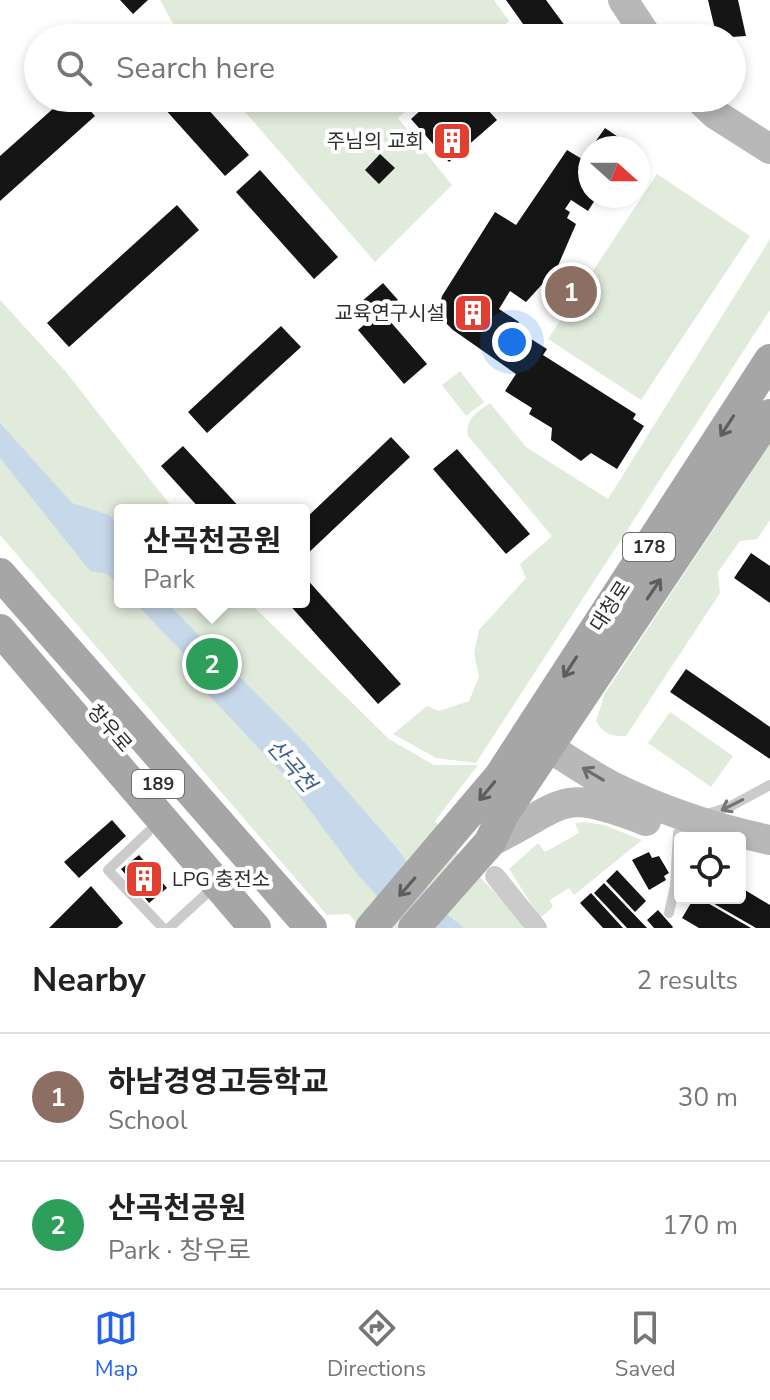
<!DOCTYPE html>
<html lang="en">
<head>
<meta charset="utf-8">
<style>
	:root { --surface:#fff; --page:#f6f6f6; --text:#222; --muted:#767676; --line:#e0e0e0; --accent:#2563eb }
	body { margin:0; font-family:"Nunito Sans","Noto Sans KR",sans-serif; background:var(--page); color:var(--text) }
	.controls { position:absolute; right:24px; bottom:24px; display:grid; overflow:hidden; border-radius:8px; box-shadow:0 4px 12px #0003 }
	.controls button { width:72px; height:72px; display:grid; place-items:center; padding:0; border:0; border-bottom:2px solid var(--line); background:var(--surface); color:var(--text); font:40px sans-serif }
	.compass { position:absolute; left:578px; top:136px; width:72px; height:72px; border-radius:50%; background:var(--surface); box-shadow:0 4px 12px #0003; rotate:111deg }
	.you { position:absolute; left:512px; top:342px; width:28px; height:28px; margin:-20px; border:6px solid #fff; border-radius:50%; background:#1a73e8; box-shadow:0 0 0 12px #1a73e833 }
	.badge { display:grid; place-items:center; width:52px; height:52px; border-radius:50%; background:var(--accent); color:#fff; font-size:26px; font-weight:700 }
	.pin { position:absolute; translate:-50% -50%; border:4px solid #fff; box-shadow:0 2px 8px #0006 }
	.popup { position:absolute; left:114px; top:504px; width:196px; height:104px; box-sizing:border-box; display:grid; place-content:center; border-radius:8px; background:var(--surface); filter:drop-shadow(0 2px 6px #0005); font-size:26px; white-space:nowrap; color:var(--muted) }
	.popup b { font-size:30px; color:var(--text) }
	.popup::after { content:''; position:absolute; left:50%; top:100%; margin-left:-16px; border:16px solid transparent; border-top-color:var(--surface) }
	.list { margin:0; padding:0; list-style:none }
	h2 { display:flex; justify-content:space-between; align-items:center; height:104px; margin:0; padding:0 32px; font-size:34px }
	h2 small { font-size:26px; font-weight:400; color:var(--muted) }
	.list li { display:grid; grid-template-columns:52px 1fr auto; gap:24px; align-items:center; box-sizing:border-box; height:128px; padding:0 32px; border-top:2px solid var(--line) }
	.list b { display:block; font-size:30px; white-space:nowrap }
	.list p { margin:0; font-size:26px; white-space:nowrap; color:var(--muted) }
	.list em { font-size:26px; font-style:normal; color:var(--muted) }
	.icon { flex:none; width:44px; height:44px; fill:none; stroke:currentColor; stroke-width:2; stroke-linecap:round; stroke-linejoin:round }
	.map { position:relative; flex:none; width:770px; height:928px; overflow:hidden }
	.search { position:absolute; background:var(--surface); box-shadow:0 4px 12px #0003; left:24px; right:24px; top:24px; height:88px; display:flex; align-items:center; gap:20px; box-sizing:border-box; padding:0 28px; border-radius:44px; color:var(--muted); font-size:30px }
	.sheet { height:360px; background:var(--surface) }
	nav { display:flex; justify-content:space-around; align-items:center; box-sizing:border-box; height:112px; border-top:2px solid var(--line); background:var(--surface); font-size:22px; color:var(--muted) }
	nav a { display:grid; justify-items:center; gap:4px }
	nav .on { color:var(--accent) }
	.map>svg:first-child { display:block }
	.green { fill:#e1ebdb }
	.water { fill:#c7d8eb }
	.building { fill:#151515 }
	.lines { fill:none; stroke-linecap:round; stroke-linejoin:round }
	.service { stroke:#cbcbcb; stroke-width:10 }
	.minor { stroke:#cbcbcb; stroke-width:20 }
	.secondary { stroke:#b8b8b8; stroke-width:30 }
	.primary { stroke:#a6a6a6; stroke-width:32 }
	.oneway { stroke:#5e5e5e }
	.oneway2 { stroke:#6c6c6c }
	.oneway3 { stroke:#757575 }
	.labels { text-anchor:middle; stroke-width:8; stroke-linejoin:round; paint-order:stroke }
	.shield { fill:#fff; stroke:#6d6d6d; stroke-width:2 }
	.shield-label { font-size:18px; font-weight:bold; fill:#2e2e2e }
	.poi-label { font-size:20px; fill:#2e2e2e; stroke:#fff; text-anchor:end }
	.street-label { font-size:20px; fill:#2e2e2e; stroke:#fff }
	.water-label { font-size:22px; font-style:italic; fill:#3d628f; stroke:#fff }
</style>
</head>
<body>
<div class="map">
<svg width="770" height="928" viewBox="0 0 770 928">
	<rect width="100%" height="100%" fill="#fff"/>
	<!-- green -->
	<path class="green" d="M160,0H494L509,21L489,38H181Z
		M233,98H421L398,118L452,185L375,262Z
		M657,174L750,236L641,400L548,339Z
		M770,239V310L476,763L436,758L393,734L427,706L439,711L469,701L479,677L474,653L479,630L526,578L520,564L552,536L468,436C465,419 477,412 490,403L526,447L608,499Z
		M0,300L66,372L174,510H120V602H249L389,739L434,765H478L435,821L462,859L530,928H361L349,914L327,915L0,535Z
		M460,371L484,402L466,416L442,385Z
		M770,444V520L757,539L740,541L718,572L720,593L626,736C611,736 603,734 596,721L605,693Z
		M670,712L733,756L711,787L648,743Z
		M585,822L604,825L642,840L574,895L569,888L550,900L553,907L540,918L509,869L538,843L545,852L579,833L575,823Z"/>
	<!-- water -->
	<path class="water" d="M0,423L72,503L109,515L120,527V587L107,574L90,571L0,458Z
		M134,602H166L306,744L395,846L448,915L464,928H406L358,875L282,773L205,691L186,656Z"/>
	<!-- building -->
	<path class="building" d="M120,0H148L133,14Z
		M506,0H546L574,38H533Z
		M708,0H738L746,36L717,38Z
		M65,98H79L95,116L0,201V156Z
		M155,98H198L249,155L225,176Z
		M434,98H477L497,120L449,162L411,119Z
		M605,128L634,148H591Z
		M590,149V196H606L601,203L595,200L588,211L571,200L565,209L570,212L567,218L576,224L557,268L526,302L510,291L499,309L519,322L515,329L547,349L543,355L636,414L633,419L644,426L617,469L591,453L581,461L551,440L552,428L529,414L532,408L505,391L516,374L453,330L441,318L439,308L442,296L495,212L516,225L567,150L582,159Z
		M380,154L395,168L379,184L365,170Z
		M260,170L338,257L314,279L236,192Z
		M177,205L199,230L69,347L47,323Z
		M383,283L398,300L383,313L427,364L404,384L358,330L365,324L353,309Z
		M281,326L301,347L207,433L188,412Z
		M391,437L410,457L304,557V520Z
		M183,446L242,510H201L161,466Z
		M457,449L530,534L506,554L433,469Z
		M751,553L770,566V603L734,578Z
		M304,576L401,684L378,704L287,602H304Z
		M686,669L770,727V759L670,692Z
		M112,820L126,836L79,878L64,862Z
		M649,852L652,858L659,856L669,873L664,876L666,880L649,890L632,860Z
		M139,855L167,888L149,903L121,869Z
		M617,870L646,901L635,912L606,881Z
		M604,883L647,928H627L594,893Z
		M91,886L123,923L117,928H49Z
		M740,887L770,905V928H756L704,898H740Z
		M591,893L623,928H603L580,903Z
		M694,898H699L751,928H699L682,918Z
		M658,910L673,927L672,928H654L647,920Z"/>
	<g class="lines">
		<!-- service -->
		<path class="service" d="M707,814L729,807L770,785
			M148,832L108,870L163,928
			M669,913L675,886L678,833
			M169,928L205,895"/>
		<!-- minor -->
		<path class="minor" d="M495,876L537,928"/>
		<!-- secondary -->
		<path class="secondary" d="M623,0L648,38
			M698,98L715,114L770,149
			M528,734C556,751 583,771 612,786C661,810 717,829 770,840
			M490,842C568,804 557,786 646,821"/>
		<!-- primary -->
		<path class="primary" d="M0,574L311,928
			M0,630L255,928
			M371,928L500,776L770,360
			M414,928L490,842L503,814L770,415"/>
	</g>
	<!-- one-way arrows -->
	<defs><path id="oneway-shaft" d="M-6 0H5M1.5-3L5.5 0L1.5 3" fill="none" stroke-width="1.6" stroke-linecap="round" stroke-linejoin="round" transform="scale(2)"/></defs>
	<g class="oneway">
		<use href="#oneway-shaft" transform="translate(727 426) rotate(123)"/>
		<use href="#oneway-shaft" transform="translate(654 589) rotate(-56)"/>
		<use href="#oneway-shaft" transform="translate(570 667) rotate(123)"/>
		<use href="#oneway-shaft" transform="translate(487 791) rotate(130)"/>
		<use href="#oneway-shaft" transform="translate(407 887) rotate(131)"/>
	</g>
	<use class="oneway2" href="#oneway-shaft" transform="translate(593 774) rotate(-149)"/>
	<use class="oneway3" href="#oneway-shaft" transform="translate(732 805) rotate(153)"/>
	<!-- icons -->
	<defs>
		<symbol id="building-square" viewBox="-11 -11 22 22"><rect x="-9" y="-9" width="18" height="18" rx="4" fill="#e33f31" stroke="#fff"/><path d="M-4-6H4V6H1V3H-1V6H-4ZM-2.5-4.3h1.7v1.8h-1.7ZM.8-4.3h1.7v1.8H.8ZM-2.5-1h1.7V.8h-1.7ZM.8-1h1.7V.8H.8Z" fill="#fff"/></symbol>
	</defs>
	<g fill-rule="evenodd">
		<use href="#building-square" x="430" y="119" width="44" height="44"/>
		<use href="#building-square" x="451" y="291" width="44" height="44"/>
		<use href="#building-square" x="122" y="857" width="44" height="44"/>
	</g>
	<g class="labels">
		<!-- shield labels -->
		<g class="shield">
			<rect x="623" y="533" width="52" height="28" rx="6"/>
			<rect x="132" y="770" width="52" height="28" rx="6"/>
		</g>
		<g class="shield-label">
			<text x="649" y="553">178</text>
			<text x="158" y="790">189</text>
		</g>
		<!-- poi labels -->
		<g class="poi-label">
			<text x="424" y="148">주님의 교회</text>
			<text x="445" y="320">교육연구시설</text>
			<text x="172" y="886" text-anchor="start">LPG 충전소</text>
		</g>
		<!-- street labels -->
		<g class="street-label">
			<text transform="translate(610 606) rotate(-57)" y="7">대청로</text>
			<text transform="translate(110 728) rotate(49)" y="7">창우로</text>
		</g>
		<!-- water labels -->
		<g class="water-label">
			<text transform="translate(292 765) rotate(49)" y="8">산곡천</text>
		</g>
	</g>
</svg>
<div class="controls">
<button><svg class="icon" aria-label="locate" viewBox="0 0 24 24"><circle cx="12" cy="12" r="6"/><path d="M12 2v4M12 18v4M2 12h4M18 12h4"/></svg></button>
</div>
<svg class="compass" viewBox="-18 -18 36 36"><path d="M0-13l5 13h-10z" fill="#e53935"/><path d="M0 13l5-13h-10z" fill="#767676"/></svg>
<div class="you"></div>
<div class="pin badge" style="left:571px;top:292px;background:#8d6e63">1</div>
<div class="pin badge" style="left:212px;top:664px;background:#2e9e5b">2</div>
<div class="popup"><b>산곡천공원</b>Park</div>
<div class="search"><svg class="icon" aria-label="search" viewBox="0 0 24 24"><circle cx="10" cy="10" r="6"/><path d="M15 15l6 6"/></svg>Search here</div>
</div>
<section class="sheet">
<h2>Nearby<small>2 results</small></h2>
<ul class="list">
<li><span class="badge" style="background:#8d6e63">1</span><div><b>하남경영고등학교</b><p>School</p></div><em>30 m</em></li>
<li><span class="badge" style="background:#2e9e5b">2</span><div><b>산곡천공원</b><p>Park · 창우로</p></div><em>170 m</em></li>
</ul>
</section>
<nav>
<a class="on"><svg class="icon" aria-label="map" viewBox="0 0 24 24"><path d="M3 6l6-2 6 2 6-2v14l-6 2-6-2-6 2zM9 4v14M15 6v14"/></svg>Map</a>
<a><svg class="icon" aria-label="directions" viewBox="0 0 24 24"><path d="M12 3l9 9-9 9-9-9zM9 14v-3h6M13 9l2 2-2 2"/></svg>Directions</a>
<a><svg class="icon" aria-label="saved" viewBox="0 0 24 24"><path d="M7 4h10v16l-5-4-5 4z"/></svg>Saved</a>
</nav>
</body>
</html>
